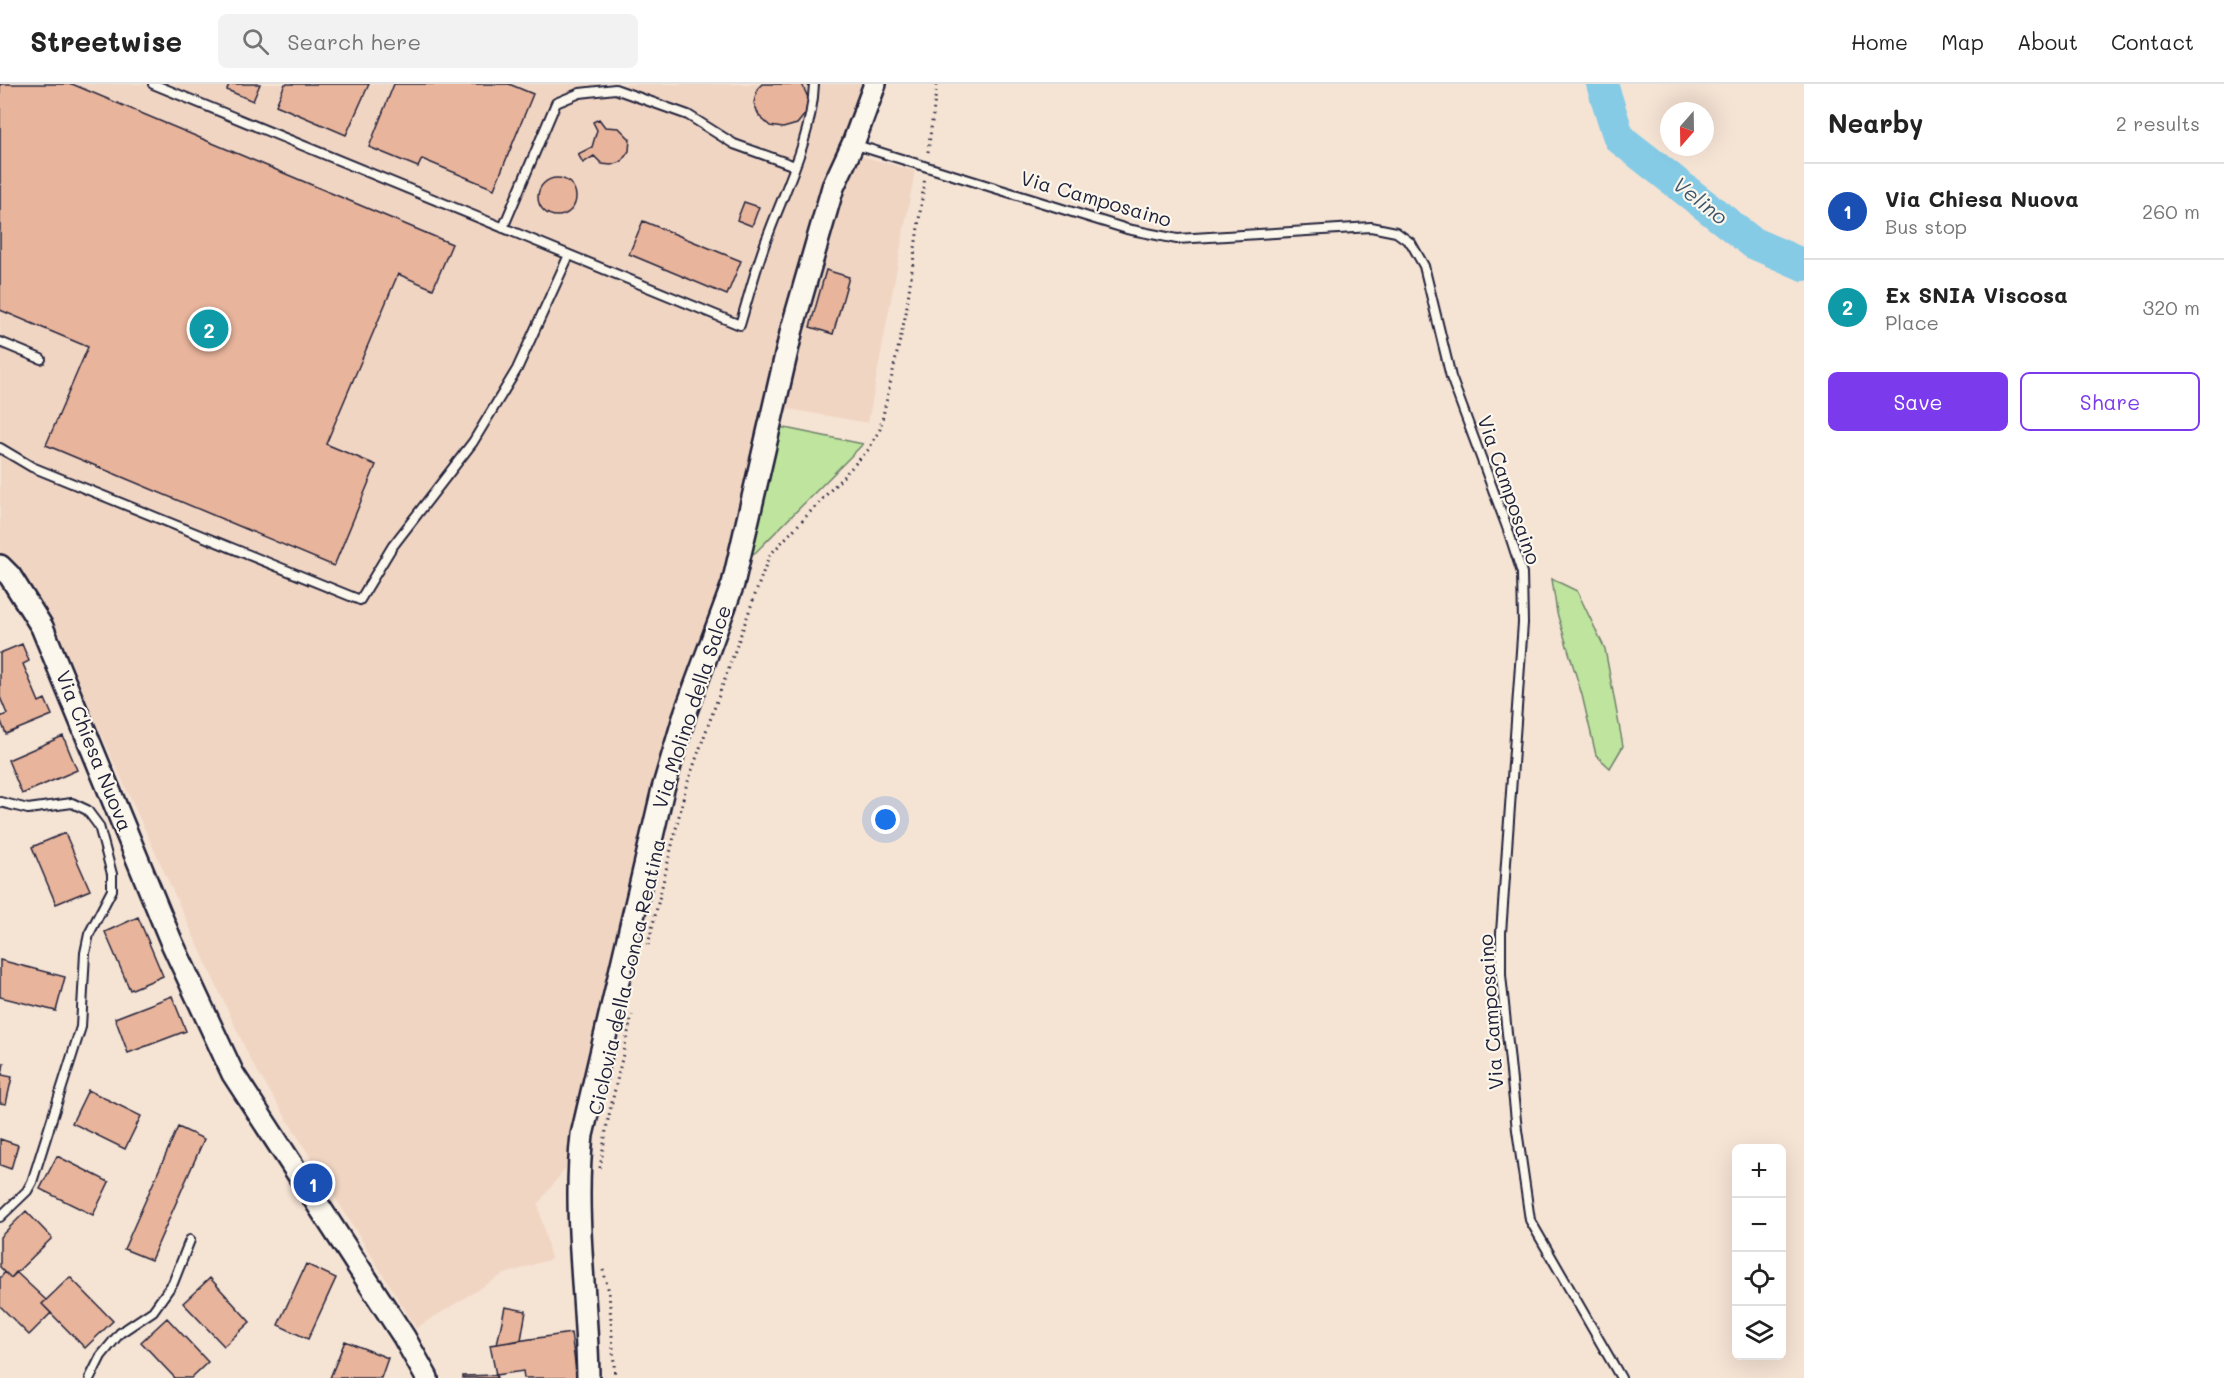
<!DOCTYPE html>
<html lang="en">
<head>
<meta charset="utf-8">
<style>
	:root { --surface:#fff; --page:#f2f2f2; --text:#222; --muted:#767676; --line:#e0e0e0; --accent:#7c3aed }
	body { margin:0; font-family:Mali,sans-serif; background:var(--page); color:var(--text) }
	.controls { position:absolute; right:18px; bottom:18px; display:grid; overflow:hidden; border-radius:9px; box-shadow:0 6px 24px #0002 }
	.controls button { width:54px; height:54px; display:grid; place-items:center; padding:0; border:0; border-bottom:2px solid var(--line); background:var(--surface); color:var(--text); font:30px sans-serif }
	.compass { position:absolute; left:1660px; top:18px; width:54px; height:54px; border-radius:50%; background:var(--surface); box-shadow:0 6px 24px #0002; rotate:200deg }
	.you { position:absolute; left:886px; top:736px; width:21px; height:21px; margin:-15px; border:4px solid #fff; border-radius:50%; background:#1a73e8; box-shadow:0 0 0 9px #1a73e833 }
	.badge { display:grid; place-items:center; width:39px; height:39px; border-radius:50%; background:var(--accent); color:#fff; font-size:20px; font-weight:700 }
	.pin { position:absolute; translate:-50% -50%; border:3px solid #fff; box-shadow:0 2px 6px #0006 }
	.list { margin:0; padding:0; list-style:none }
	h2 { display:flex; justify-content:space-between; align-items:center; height:78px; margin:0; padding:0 24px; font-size:26px }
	h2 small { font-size:20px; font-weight:400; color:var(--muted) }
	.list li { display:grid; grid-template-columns:39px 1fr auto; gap:18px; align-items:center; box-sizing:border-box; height:96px; padding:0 24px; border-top:2px solid var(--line) }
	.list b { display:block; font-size:22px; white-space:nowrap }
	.list p { margin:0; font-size:20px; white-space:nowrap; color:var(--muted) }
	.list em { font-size:20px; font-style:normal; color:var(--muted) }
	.actions { display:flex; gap:12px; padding:18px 24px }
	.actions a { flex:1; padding:14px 0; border:2px solid var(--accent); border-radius:9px; text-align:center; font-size:21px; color:var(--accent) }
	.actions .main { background:var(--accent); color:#fff }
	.icon { flex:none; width:33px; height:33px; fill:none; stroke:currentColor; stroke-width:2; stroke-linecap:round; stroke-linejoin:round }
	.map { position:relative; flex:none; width:1804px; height:1294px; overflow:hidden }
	header { display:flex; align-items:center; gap:36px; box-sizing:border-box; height:84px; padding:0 30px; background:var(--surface); border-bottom:2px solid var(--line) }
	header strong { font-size:28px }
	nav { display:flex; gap:33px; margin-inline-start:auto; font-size:21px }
	.search { width:420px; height:54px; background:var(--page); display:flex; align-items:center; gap:15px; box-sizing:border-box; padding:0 21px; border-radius:9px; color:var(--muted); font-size:22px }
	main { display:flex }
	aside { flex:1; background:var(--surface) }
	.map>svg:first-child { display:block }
	.built { fill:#f1d5c3 }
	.green { fill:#bee49e; stroke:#70836c; stroke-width:1.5 }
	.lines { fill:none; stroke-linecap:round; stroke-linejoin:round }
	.river { stroke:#85cbe6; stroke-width:32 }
	.building { fill:#e8b49b; stroke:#22223b; stroke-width:1.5 }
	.lane-casing { stroke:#22223b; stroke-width:12 }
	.secondary-casing { stroke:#22223b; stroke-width:26 }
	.path { stroke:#22223b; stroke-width:3; stroke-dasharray:1.5 4.5; stroke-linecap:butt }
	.lane { stroke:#fbf7ec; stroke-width:8 }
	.secondary { stroke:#fbf7ec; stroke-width:21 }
	.labels { text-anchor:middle; stroke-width:4.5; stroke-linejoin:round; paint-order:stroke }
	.street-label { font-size:20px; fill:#22223b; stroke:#fbf7ec }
	.water-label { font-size:21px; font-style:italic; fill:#40556e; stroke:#fbf7ec }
</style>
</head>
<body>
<header>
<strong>Streetwise</strong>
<div class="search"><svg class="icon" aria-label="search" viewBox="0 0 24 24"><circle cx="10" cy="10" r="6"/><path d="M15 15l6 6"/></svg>Search here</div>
<nav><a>Home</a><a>Map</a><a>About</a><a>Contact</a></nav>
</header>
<main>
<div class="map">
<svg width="1804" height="1294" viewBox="0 0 1804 1294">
	<rect width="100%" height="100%" fill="#f5e3d4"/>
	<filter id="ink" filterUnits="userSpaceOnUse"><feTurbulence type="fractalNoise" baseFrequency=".0167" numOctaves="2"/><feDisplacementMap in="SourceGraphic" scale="12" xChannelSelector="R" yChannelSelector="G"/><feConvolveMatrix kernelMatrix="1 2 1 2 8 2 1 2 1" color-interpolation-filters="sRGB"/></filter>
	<g filter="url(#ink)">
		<!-- built -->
		<path class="built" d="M0,0H866L725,498L571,1077L538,1120L551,1175L502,1191L416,1244L251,977L50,539L17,487L0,470Z
			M858,71L915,87L868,339L783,324L839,110Z"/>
		<!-- green -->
		<path class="green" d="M775,342L863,360L747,477Z
			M1552,495L1577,507L1605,565L1623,662L1610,684L1596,671L1582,611L1557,529Z"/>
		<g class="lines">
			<!-- river -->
			<path class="river" d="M1602,0L1619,54L1753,159L1804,181"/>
		</g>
		<!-- building -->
		<path class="building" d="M0,0H72L452,160L433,205L398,190L326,360L376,381L334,482L46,361L88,263L0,226Z
			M229,0H260L253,17L227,6Z
			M285,0H369L346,51L276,21Z
			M394,0H509L533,10L494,105L422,75L418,83L369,63Z
			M762,0H802L809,16L806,29L797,40L783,44L770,42L759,32L754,19L757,5Z
			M599,35L605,43L619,44L630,55L629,67L621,78L611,81L602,80L594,72L583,79L578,70L592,63L597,46L593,38Z
			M538 113a19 19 0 1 1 38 0a19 19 0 1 1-38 0Z
			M744,118L759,123L752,142L737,136Z
			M643,137L741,177L727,211L629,170Z
			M826,186L849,193L833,250L810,243Z
			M22,560L29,577L23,580L39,618L45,615L52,631L6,650L0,635V633L7,630L0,613V569Z
			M63,652L77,686L22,710L8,676Z
			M65,749L90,806L56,820L32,763Z
			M138,833L163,892L130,906L105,848Z
			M0,876L65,893L56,927L0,913Z
			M172,912L186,947L128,969L115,934Z
			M0,979H4L2,991L12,993L6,1020L0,1019Z
			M88,1006L141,1032L125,1065L72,1039Z
			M178,1043L204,1055L151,1176L124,1165Z
			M0,1055L18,1061L11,1085L0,1081Z
			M57,1072L109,1098L93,1131L40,1105Z
			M26,1127L52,1154L11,1194L0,1183V1153Z
			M306,1180L336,1194L308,1255L278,1241Z
			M5,1188L11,1194L16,1188L46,1216L42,1220L51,1229L29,1251L0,1222V1194Z
			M70,1193L113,1237L85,1264L42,1220Z
			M210,1194L250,1238L224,1262L183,1219Z
			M505,1223L526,1227L521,1256L497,1260Z
			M167,1234L208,1278L191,1294H175L141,1258Z
			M571,1249L577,1294H524L523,1287L496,1291L490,1261Z
			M345,1257L388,1274L381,1294H330Z
			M496,1291L497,1294H463V1292Z"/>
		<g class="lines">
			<defs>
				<path id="lane" d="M153,0L740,241C749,211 757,179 769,149C787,101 812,52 814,0
					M853,60L1127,145L1177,155L1371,143L1396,148L1411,159L1424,182L1451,293L1508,446L1522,489L1523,539L1501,849V891L1517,1046L1530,1136L1621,1294
					M503,144L556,19L580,9L615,5L688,31L734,60L795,82
					M0,258L41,275
					M0,364L32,383L360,516L392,463L473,358L517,285L569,171
					M0,718L28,725L72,719L87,726L99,742L112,790V806L89,850L85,869L81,943L32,1098L27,1107L0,1133
					M90,1294L101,1272L120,1249L153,1227L173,1199L190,1156"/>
				<path id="secondary" d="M0,482L10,492L42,543L171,857L233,990L404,1253L427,1294
					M588,1294C587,1213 573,1131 582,1051L663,705L686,627L733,500L792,245L833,103L853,60L875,0"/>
			</defs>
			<!-- lane casing -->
			<use href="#lane" class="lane-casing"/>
			<!-- secondary casing -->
			<use href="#secondary" class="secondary-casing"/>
			<!-- path -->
			<path class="path" d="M928,68L937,0
				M648,861L686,703L769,472L869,365L880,345L906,229L925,93
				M600,1084L607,1040L632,931
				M603,1186L609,1208L615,1294"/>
			<!-- lane -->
			<use href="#lane" class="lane"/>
			<!-- secondary -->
			<use href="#secondary" class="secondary"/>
		</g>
	</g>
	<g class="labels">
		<!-- street labels -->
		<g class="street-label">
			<text transform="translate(1096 115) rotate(16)" y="7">Via Camposaino</text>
			<text transform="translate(1509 406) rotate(71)" y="7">Via Camposaino</text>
			<text transform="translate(692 623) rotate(-72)" y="7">Via Molino della Salce</text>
			<text transform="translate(94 667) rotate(68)" y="7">Via Chiesa Nuova</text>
			<text transform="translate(627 893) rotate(-77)" y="7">Ciclovia della Conca Reatina</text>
			<text transform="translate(1491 928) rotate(-94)" y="7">Via Camposaino</text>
		</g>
		<!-- water labels -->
		<g class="water-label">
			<text transform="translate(1700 117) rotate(38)" y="7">Velino</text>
		</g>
	</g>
</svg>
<div class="controls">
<button>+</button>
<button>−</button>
<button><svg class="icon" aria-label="locate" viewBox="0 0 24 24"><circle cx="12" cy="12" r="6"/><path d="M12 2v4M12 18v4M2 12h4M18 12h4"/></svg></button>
<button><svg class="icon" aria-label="layers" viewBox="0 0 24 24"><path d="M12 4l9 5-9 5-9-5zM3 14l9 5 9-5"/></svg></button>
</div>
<svg class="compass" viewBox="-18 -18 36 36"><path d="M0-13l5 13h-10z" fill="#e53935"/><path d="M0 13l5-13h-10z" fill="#767676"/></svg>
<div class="you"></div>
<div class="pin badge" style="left:313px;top:1099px;background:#1a4fb4">1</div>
<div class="pin badge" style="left:209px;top:245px;background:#0f9aa8">2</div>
</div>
<aside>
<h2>Nearby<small>2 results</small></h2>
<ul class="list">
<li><span class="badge" style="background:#1a4fb4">1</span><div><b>Via Chiesa Nuova</b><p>Bus stop</p></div><em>260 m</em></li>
<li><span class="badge" style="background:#0f9aa8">2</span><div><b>Ex SNIA Viscosa</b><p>Place</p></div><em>320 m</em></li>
</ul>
<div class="actions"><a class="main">Save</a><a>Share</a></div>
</aside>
</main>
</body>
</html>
